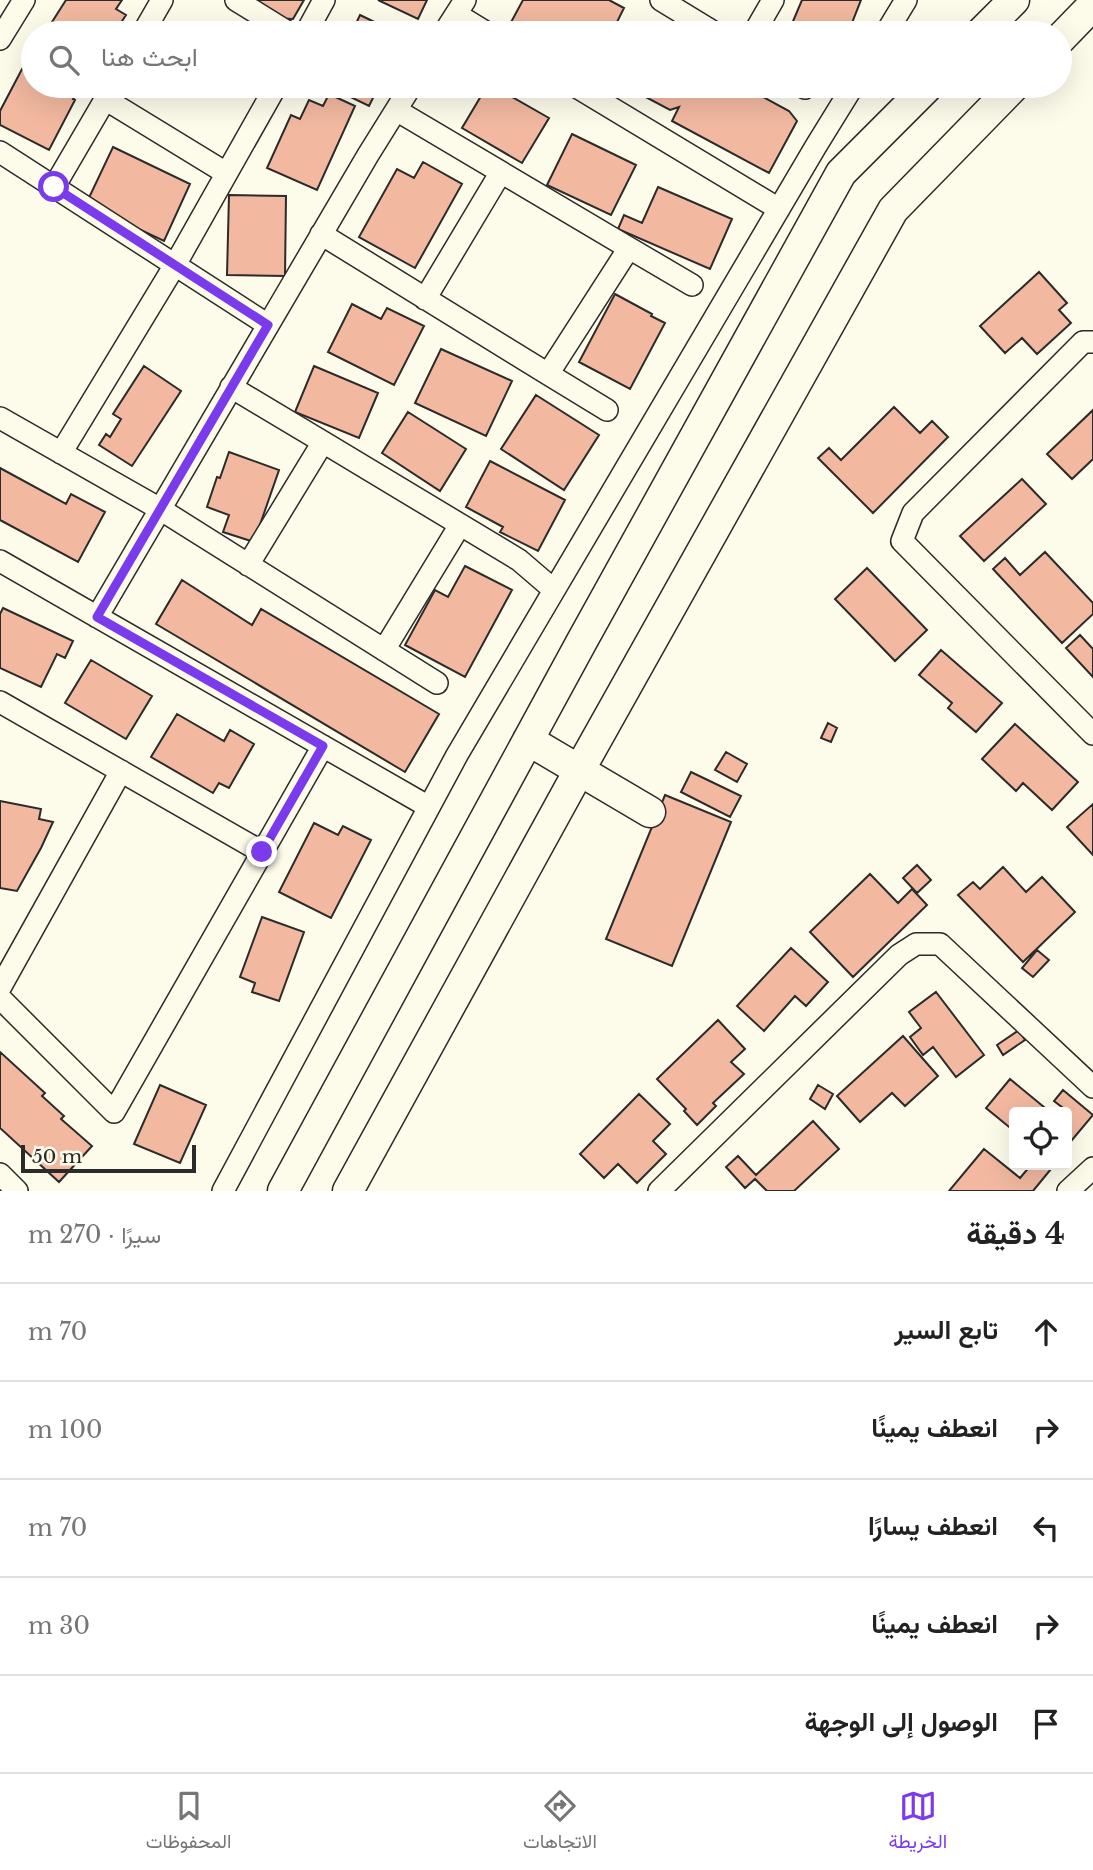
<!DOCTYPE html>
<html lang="ar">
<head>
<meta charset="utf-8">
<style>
	:root { --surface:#fff; --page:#f2f2f2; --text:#222; --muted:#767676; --line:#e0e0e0; --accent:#7c3aed }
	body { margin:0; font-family:"Libre Baskerville",Vazirmatn,serif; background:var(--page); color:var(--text); direction:rtl }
	.controls { position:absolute; right:21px; bottom:21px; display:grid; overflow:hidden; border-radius:7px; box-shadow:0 7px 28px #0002 }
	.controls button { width:63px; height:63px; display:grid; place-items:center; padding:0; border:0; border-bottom:2px solid var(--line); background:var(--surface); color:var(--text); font:35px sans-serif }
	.scale { position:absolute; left:21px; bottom:18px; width:175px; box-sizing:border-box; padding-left:7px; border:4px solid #2b2b2b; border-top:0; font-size:19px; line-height:24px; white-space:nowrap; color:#2b2b2b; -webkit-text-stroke:5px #fdfbea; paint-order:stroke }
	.stop { position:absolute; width:21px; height:21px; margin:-16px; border:5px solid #7c3aed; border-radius:50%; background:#fff }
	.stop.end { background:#7c3aed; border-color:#fff; box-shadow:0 2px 7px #0008 }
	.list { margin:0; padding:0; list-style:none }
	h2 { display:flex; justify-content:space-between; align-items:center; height:91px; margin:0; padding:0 28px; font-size:30px }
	h2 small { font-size:23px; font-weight:400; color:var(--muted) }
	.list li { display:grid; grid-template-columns:46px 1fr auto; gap:21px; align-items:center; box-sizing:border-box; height:98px; padding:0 28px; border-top:2px solid var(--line) }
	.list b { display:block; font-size:26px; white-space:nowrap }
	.list em { font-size:23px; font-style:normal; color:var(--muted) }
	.icon { flex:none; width:38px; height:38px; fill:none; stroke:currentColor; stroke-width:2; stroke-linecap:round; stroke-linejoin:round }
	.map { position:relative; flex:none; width:1093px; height:1191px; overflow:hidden; direction:ltr }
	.search { position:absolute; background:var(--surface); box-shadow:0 7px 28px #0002; left:21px; right:21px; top:21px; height:77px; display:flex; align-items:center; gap:18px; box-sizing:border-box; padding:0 24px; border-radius:38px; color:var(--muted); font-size:26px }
	.sheet { height:581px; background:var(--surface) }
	nav { display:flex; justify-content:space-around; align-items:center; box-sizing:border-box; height:98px; border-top:2px solid var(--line); background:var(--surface); font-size:19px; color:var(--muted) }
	nav a { display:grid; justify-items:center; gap:4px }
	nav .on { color:var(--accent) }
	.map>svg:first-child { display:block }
	.building { fill:#f2b8a0; stroke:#2b2b2b; stroke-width:2 }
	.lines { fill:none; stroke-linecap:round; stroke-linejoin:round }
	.street-casing { stroke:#2b2b2b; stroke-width:24 }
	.secondary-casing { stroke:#2b2b2b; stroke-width:33 }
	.street { stroke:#fdfbea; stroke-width:21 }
	.secondary { stroke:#fdfbea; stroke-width:30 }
	.route { stroke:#7c3aed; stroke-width:9 }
</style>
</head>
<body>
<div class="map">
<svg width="1093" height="1191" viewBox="0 0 1093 1191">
	<rect width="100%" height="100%" fill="#fdfbea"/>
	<!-- building -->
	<path class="building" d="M66,0H122L116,9L126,15L114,33H45Z
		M239,0H304L293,19L270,18Z
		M378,0H427L418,19Z
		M523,0H609L624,8L617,22L620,32L616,33H526L510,24Z
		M802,0H861L848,33H788Z
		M360,15L397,33H339L342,27L352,32Z
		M32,50L33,86H80L73,99L75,100L49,150L0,125V111Z
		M328,86H379L369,106Z
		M487,86H493L549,118L522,163L462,128Z
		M625,86H739L746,94L752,91L789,111L797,121L769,173L672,121L679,107L670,110Z
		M329,94L355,106L317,190L267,168L291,115L300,119L309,100L323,106Z
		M572,134L636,165L611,215L547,185Z
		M113,147L190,184L164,241L86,204Z
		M423,162L462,184L415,268L359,237L397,169L414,178Z
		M658,187L732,219L710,269L618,229L624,215L642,223Z
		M229,195L286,196L285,276L227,275Z
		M1039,272L1067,303L1059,310L1071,323L1037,354L1022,338L1005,353L980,326Z
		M615,294L652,314L651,316L665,323L630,389L579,362Z
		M352,304L381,319L387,308L424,326L394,385L328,352Z
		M441,349L512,381L486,436L415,403Z
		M144,366L181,391L132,466L99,445L106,434L110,437L121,419L113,414Z
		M314,366L378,393L359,438L295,412Z
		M536,395L599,435L564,490L501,449Z
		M894,407L920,433L932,421L948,437L873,513L818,458L829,448L841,460Z
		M1093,410V459L1072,479L1047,454Z
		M408,412L466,449L440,491L382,453Z
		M229,452L279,470L254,542L223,532L229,515L207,507L217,477L220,478Z
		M490,461L565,500L538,551L500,532L503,527L466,507Z
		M0,468L66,504L71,494L105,512L78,562L0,520Z
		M1022,479L1046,504L984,561L960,536Z
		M1045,552L1093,603V614L1062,643L993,569L1005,558L1020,575Z
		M465,566L512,590L465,677L405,645L435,590L448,597Z
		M867,568L927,630L895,661L835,599Z
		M182,580L252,625L261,609L439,714L405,772L156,624Z
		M3,608L73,641L65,658L57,654L41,687L0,668V614Z
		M1080,635L1093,649V677L1066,648Z
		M941,650L1002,703L976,732L948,708L952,703L919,675Z
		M91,660L152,696L126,739L65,703Z
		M177,714L224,741L230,730L254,744L229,788L219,783L213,793L151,757Z
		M828,723L837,728L831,742L821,738Z
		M1015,724L1078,782L1052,810L1023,783L1016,791L982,759Z
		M726,752L747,764L737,782L715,770Z
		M691,772L741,796L730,817L681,792Z
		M665,795L731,822L672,966L606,939Z
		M0,801L41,809L39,819L53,822L41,848L17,891L0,888Z
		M1093,804V855L1067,827Z
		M314,823L338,835L343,826L371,840L331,918L279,892Z
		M917,865L931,880L917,893L903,878Z
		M1003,867L1026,892L1042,877L1075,912L1023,962L958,895L973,882L980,889Z
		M870,874L898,903L912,889L927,905L853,977L810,932Z
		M262,917L304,932L279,1001L252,992L255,983L240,977Z
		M791,948L828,982L806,1006L795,996L764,1031L737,1006Z
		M1037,950L1049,960L1033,977L1022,968Z
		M936,992L984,1055L956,1077L933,1047L923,1055L910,1037L921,1028L909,1012Z
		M718,1020L745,1049L731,1062L744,1074L713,1103L716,1106L697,1125L684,1111L686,1109L657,1079Z
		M1019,1030L1025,1040L1003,1055L997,1045Z
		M903,1036L938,1076L905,1106L892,1093L860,1122L837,1096Z
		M0,1052L45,1093L42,1096L64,1116L61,1119L92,1146L59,1182L0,1128Z
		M1010,1079L1050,1112H1014V1131L986,1108Z
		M160,1085L206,1105L180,1163L134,1144Z
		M818,1085L833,1094L825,1109L810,1099Z
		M1063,1090L1093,1115L1067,1146V1111L1054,1101Z
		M639,1094L670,1124L653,1141L666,1154L637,1183L618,1164L604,1178L580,1154Z
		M813,1121L839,1149L794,1191H767L755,1179L745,1188L726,1167L738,1156L756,1175Z
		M984,1149L1020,1178L1031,1165H1051L1049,1167L1051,1169L1033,1191H949Z"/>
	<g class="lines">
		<defs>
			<path id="street" d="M236,0L289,33
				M661,0L715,33
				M456,14L487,33
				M143,33L162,0
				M306,33L324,0
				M444,33L465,0
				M754,33L773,0
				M886,33L906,0
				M0,39L24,0
				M575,86L779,209
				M801,86L805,88
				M105,99L226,173
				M0,152L268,325
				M54,187L113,86
				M321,234L548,374L629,248L396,110
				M629,248L692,285
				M425,299L501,172
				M1093,342H1083L913,513L902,541L1093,734
				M548,374L607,410
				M231,387L323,442
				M0,418L160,509L437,683
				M61,453L175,265L276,86
				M0,561L429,807
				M248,565L323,442L519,560L554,590
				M97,617L368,155L411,86
				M384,650L460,525
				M0,702L262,852
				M0,988L121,771
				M0,998L114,1112L323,746
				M0,1174L17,1191
				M223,1191L457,755L816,146L853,86
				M659,1191L899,955L916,944H940L1093,1087
				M1068,1191L1093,1168"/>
			<path id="secondary" d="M981,33L1014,0
				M1060,39L1093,5
				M528,740L650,812
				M283,1191L582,641L841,173L928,86
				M348,1191L585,760L893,210L1014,86"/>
		</defs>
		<!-- street casing -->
		<use href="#street" class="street-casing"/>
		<!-- secondary casing -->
		<use href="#secondary" class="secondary-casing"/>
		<!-- street -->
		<use href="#street" class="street"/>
		<!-- secondary -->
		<use href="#secondary" class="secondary"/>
	</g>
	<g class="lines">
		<!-- route -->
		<path class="route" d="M54,187L268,325L97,617L323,746L262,852"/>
	</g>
</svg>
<div class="controls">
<button><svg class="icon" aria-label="locate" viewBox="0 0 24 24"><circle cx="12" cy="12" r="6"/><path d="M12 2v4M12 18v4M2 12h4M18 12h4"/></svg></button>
</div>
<div class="scale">50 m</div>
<div class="stop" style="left:54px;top:187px"></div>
<div class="stop end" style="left:262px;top:852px"></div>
<div class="search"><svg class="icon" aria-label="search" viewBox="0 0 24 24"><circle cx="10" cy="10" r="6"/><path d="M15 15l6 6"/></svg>ابحث هنا</div>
</div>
<section class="sheet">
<h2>4 دقيقة<small>سيرًا · 270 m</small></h2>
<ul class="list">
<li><svg class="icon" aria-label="ahead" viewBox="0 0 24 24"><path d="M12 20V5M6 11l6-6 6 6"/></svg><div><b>تابع السير</b></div><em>70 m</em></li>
<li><svg class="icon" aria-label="right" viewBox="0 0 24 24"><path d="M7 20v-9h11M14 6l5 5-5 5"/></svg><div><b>انعطف يمينًا</b></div><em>100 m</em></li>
<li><svg class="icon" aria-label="left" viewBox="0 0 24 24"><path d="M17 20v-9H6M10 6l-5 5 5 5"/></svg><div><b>انعطف يسارًا</b></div><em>70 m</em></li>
<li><svg class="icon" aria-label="right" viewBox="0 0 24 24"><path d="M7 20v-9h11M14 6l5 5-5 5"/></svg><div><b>انعطف يمينًا</b></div><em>30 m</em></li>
<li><svg class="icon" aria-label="arrive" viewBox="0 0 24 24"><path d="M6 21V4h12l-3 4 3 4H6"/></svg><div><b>الوصول إلى الوجهة</b></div></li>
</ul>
</section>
<nav>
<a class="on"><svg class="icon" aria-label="map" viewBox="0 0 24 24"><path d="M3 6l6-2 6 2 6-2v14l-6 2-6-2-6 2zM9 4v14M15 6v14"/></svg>الخريطة</a>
<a><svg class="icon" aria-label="directions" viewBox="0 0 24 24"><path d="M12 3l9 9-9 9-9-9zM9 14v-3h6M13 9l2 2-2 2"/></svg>الاتجاهات</a>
<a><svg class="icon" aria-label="saved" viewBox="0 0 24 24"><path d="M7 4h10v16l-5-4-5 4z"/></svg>المحفوظات</a>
</nav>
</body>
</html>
